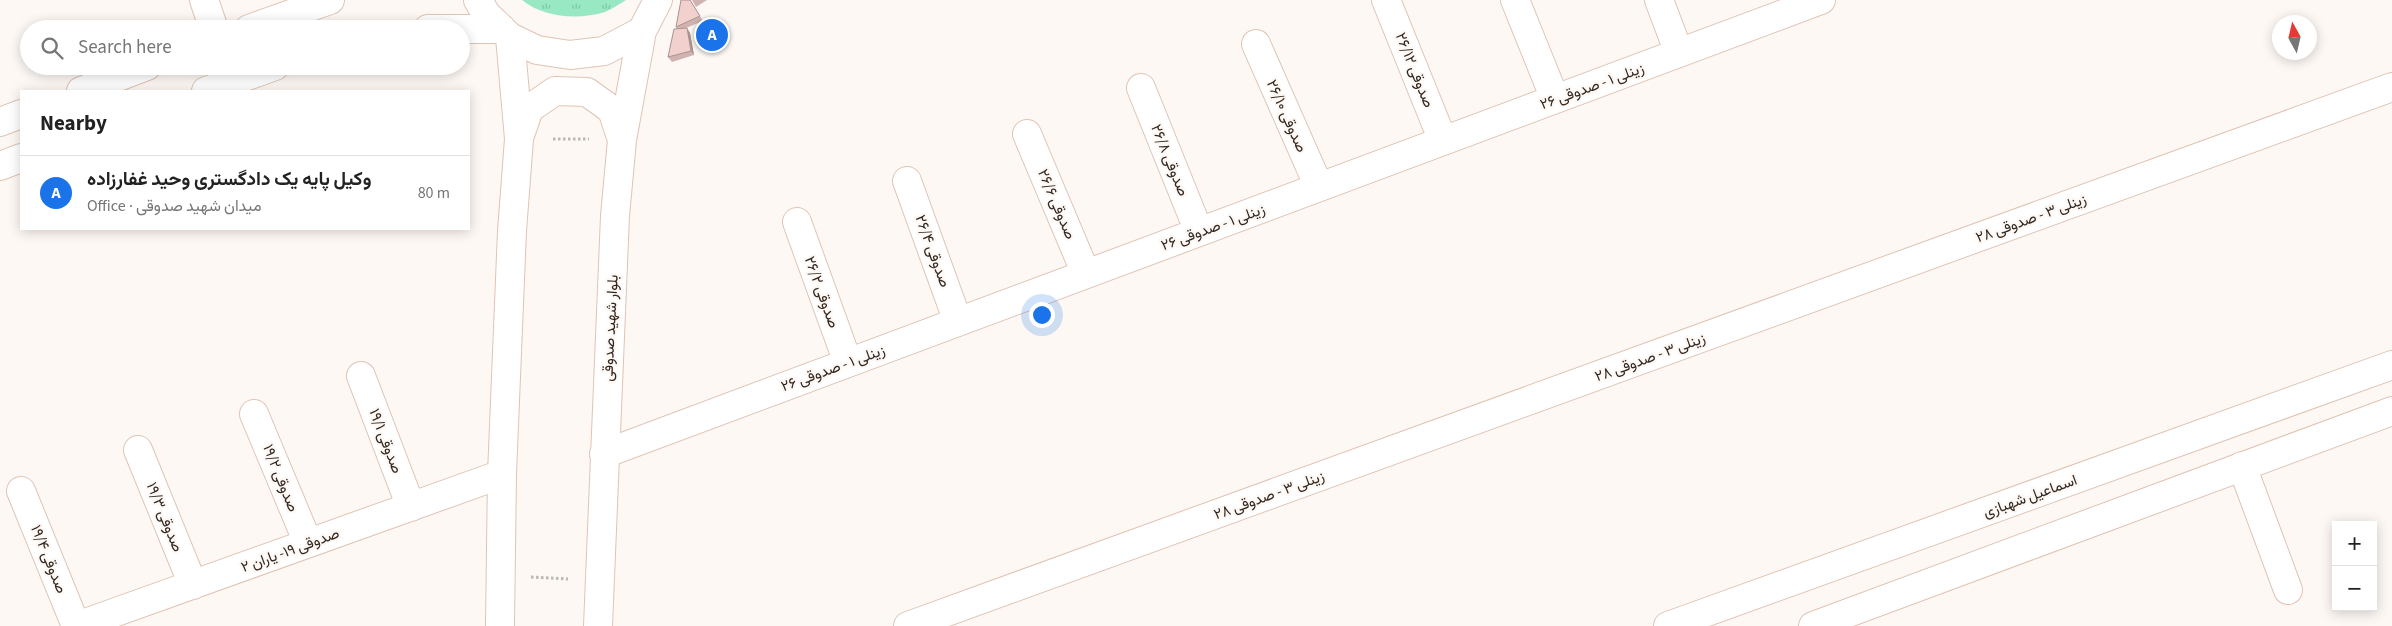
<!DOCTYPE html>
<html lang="en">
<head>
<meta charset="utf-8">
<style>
	:root { --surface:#fff; --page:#f6f6f6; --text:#222; --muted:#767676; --line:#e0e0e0; --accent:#1a73e8 }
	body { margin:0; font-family:"Source Sans 3",Vazirmatn,sans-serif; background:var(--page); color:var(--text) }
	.controls { position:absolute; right:15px; bottom:15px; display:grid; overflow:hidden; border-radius:0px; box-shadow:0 2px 12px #0003 }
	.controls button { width:45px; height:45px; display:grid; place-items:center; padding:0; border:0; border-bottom:1px solid var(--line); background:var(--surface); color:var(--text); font:25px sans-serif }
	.compass { position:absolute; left:2272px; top:15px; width:45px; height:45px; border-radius:50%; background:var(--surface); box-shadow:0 2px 12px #0003; rotate:352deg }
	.you { position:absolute; left:1041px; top:314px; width:18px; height:18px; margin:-12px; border:4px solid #fff; border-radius:50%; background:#1a73e8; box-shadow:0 0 0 8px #1a73e833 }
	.badge { display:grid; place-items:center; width:32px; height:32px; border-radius:50%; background:var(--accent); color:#fff; font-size:16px; font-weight:700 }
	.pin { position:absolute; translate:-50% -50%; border:2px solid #fff; box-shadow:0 1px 5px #0006 }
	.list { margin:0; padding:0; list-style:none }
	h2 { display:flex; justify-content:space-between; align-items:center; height:65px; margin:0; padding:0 20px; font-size:21px }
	h2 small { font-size:16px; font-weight:400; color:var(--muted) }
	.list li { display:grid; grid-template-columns:32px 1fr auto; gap:15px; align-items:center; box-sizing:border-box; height:75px; padding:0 20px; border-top:1px solid var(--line) }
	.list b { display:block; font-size:19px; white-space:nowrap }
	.list p { margin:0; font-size:16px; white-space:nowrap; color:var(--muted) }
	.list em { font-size:16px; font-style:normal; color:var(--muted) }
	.icon { flex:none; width:28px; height:28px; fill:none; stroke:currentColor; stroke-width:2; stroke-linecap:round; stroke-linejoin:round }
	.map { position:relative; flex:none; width:2392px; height:626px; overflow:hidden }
	.search { position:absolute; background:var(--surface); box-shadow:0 2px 12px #0003; left:20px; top:20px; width:450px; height:55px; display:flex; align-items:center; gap:12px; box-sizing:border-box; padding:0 18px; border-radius:28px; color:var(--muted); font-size:19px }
	.panel { position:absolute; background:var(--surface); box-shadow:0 2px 12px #0003; left:20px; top:90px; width:450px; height:140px; border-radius:0px }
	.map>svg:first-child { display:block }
	.grass { fill:url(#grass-tufts) }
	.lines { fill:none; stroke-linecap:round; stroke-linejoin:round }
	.minor-casing { stroke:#dfc4b4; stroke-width:30 }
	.major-casing { stroke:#dfc4b4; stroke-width:30 }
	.path { stroke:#bdb6b2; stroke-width:3; stroke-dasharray:2.5 2.5; stroke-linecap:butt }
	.minor { stroke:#fff; stroke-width:28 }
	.major { stroke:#fff; stroke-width:28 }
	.wall { fill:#d0b3b1 }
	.shaded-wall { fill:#a99290 }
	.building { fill:#f2d0ce; stroke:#a99290 }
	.labels { text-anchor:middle; stroke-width:4.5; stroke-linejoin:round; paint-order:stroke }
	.street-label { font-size:15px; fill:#312721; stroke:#fdf8f4 }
</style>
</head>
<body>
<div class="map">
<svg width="2392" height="626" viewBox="0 0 2392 626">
	<defs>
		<pattern id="grass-tufts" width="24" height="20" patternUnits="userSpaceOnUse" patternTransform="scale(1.25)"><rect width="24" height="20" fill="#97e8c3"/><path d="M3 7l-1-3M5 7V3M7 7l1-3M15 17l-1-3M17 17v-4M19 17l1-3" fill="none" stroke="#83c7a7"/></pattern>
	</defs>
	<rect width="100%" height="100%" fill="#fdf8f4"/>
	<!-- grass -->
	<path class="grass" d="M522,0H626C619,4 612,9 605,12C579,20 544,18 522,0Z"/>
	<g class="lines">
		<defs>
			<path id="minor" d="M204,0L214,29
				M1386,0L1443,141
				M1515,0L1555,99
				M1659,0L1679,53
				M1256,44L1319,187
				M1141,88L1199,232
				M1027,134L1086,274
				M907,181L958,322
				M797,222L848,363
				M361,376L411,507
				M254,414L308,543
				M138,450L193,585
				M604,454L1821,0
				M2242,466L2288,590
				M21,491L76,626
				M77,626L502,474
				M908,626L2392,87
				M1668,626L2392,365
				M1813,626L2392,411"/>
			<path id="major" d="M478,0L486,14L510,37L537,50L570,55L604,51L642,31L658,0
				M249,29L330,0
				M428,29H502
				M81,91L147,66
				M206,91L275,66
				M0,122L21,114
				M519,138L529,109L555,91L587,92L612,110L622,140
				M0,166L21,158
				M500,626L502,474L512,231L519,139L510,37
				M598,626L615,216L622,140L642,31"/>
		</defs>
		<!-- minor casing -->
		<use href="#minor" class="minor-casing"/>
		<!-- major casing -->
		<use href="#major" class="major-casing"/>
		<!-- path -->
		<path class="path" d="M553,139H589
			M531,577L568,579"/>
		<!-- minor -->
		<use href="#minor" class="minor"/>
		<!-- major -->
		<use href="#major" class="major"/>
	</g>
	<!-- wall -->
	<path class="wall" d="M690,0L703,21L686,28L690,33L694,55L672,62L668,57L677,29L676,27Z
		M692,0H707L696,7Z"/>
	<!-- shaded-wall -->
	<path class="shaded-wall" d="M687,28L690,33L694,55L691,51Z"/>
	<!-- building -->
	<path class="building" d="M681,0H690L700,16L676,27Z
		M687,28L691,51L668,57L674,29Z"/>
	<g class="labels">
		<!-- street labels -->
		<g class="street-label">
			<text transform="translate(1415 70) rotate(68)" y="5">صدوقی ۲۶/۱۲</text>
			<text transform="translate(1592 86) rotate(-20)" y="5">زینلی ۱ - صدوقی ۲۶</text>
			<text transform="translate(1287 116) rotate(66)" y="5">صدوقی ۲۶/۱۰</text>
			<text transform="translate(1170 160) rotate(68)" y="5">صدوقی ۲۶/۸</text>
			<text transform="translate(1057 204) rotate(67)" y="5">صدوقی ۲۶/۶</text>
			<text transform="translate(2031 218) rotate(-20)" y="5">زینلی ۳ - صدوقی ۲۸</text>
			<text transform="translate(1213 227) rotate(-20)" y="5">زینلی ۱ - صدوقی ۲۶</text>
			<text transform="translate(933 251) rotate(70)" y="5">صدوقی ۲۶/۴</text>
			<text transform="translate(822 292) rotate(70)" y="5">صدوقی ۲۶/۲</text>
			<text transform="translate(610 328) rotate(-87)" y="5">بلوار شهید صدوقی</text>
			<text transform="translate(1650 357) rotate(-20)" y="5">زینلی ۳ - صدوقی ۲۸</text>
			<text transform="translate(833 368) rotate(-20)" y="5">زینلی ۱ - صدوقی ۲۶</text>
			<text transform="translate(386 441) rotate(69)" y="5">صدوقی ۱۹/۱</text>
			<text transform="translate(281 478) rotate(68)" y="5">صدوقی ۱۹/۲</text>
			<text transform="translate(1269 495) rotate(-20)" y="5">زینلی ۳ - صدوقی ۲۸</text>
			<text transform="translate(2030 496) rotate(-20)" y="5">اسماعیل شهبازی</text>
			<text transform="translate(165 517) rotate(68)" y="5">صدوقی ۱۹/۳</text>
			<text transform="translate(290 550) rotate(-20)" y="5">صدوقی ۱۹- یاران ۲</text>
			<text transform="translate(49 559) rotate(68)" y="5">صدوقی ۱۹/۴</text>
		</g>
	</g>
</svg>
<div class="controls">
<button>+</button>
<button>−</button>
</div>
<svg class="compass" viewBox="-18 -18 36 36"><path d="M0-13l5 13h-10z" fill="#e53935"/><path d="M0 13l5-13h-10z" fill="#767676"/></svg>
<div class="you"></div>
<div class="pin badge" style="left:712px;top:35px">A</div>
<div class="search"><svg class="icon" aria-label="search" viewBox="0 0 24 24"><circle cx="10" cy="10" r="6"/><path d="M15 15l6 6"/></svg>Search here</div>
<section class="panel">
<h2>Nearby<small></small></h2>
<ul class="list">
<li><span class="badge">A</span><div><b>وکیل پایه یک دادگستری وحید غفارزاده</b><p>Office · میدان شهید صدوقی</p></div><em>80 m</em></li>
</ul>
</section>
</div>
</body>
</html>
